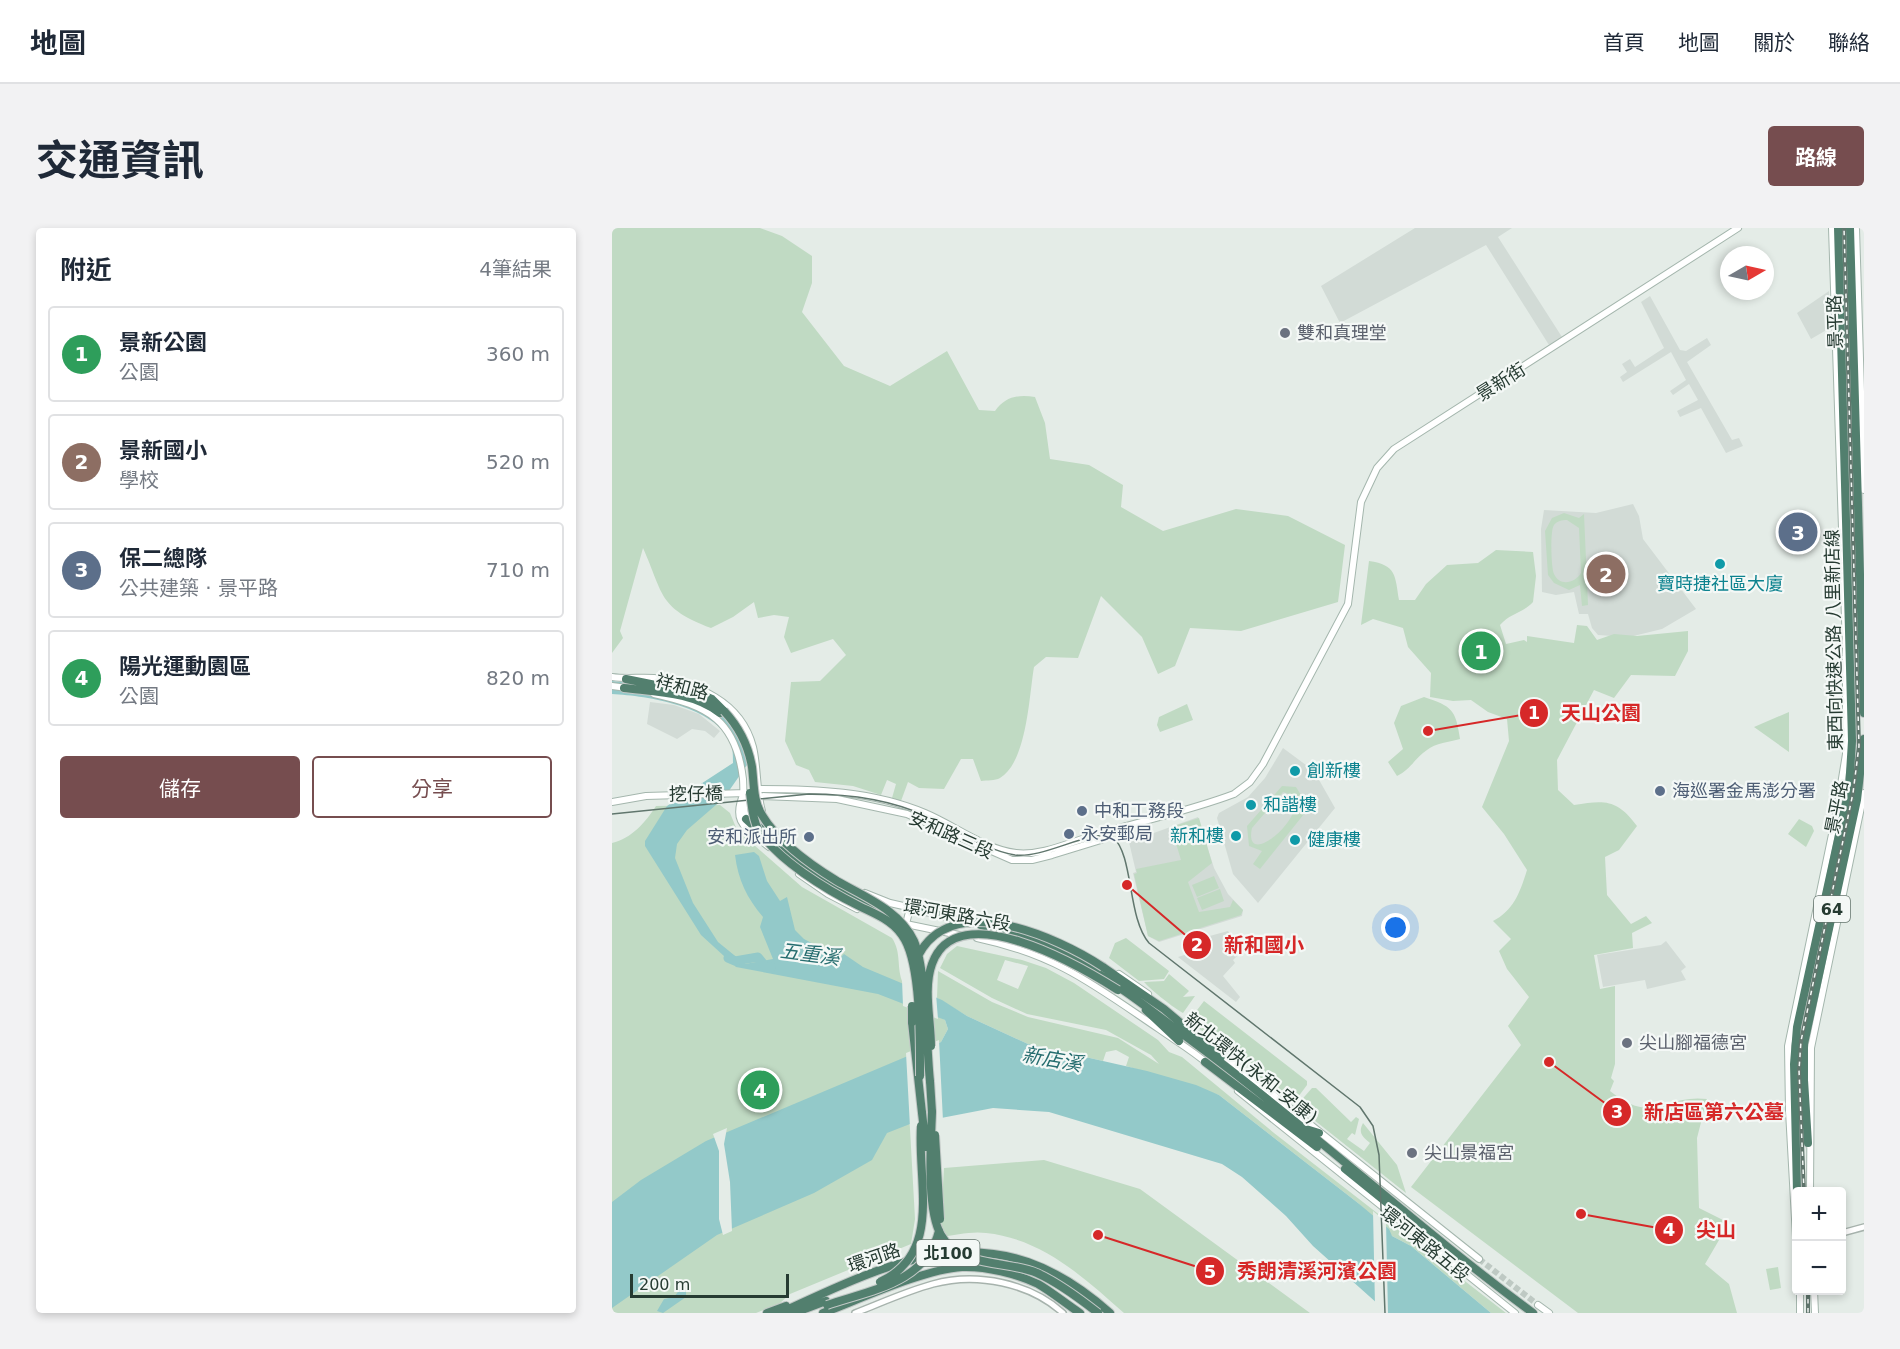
<!DOCTYPE html>
<html lang="zh-TW">
<head>
<meta charset="utf-8">
<style>
	:root { --surface:#fff; --page:#f2f2f3; --text:#1f2937; --muted:#747a83; --line:#e0e1e3; --accent:#764d4f }
	body { margin:0; font-family:"DejaVu Sans","Noto Sans TC",sans-serif; background:var(--page); color:var(--text) }
	.controls { position:absolute; right:18px; bottom:18px; display:grid; overflow:hidden; border-radius:6px; box-shadow:0 3px 9px #0003 }
	.controls button { width:54px; height:54px; display:grid; place-items:center; padding:0; border:0; border-bottom:2px solid var(--line); background:var(--surface); color:var(--text); font:30px sans-serif }
	.compass { position:absolute; left:1108px; top:18px; width:54px; height:54px; border-radius:50%; background:var(--surface); box-shadow:0 3px 9px #0003; rotate:81deg }
	.scale { position:absolute; left:18px; bottom:15px; width:159px; box-sizing:border-box; padding-left:6px; border:3px solid #263b32; border-top:0; font-size:16px; line-height:21px; white-space:nowrap; color:#263b32; -webkit-text-stroke:4px #f4f8f6; paint-order:stroke }
	.you { position:absolute; left:784px; top:700px; width:21px; height:21px; margin:-15px; border:4px solid #fff; border-radius:50%; background:#1a73e8; box-shadow:0 0 0 9px #1a73e833 }
	.badge { display:grid; place-items:center; width:39px; height:39px; border-radius:50%; background:var(--accent); color:#fff; font-size:20px; font-weight:700 }
	.pin { position:absolute; translate:-50% -50%; border:3px solid #fff; box-shadow:0 2px 6px #0006 }
	.list { margin:0; padding:0; list-style:none }
	h2 { display:flex; justify-content:space-between; align-items:center; height:78px; margin:0; padding:0 24px; font-size:26px }
	h2 small { font-size:20px; font-weight:400; color:var(--muted) }
	.list li { display:grid; grid-template-columns:39px 1fr auto; gap:18px; align-items:center; box-sizing:border-box; height:96px; margin:0 12px 12px; padding:0 12px; border:2px solid var(--line); border-radius:6px }
	.list b { display:block; font-size:22px; white-space:nowrap }
	.list p { margin:0; font-size:20px; white-space:nowrap; color:var(--muted) }
	.list em { font-size:20px; font-style:normal; color:var(--muted) }
	.actions { display:flex; gap:12px; padding:18px 24px }
	.actions a { flex:1; padding:14px 0; border:2px solid var(--accent); border-radius:6px; text-align:center; font-size:21px; color:var(--accent) }
	.actions .main { background:var(--accent); color:#fff }
	.map { position:relative; flex:none; width:1252px; height:1085px; overflow:hidden; border-radius:6px }
	header { display:flex; align-items:center; gap:36px; box-sizing:border-box; height:84px; padding:0 30px; background:var(--surface); border-bottom:2px solid var(--line) }
	header strong { font-size:28px }
	nav { display:flex; gap:33px; margin-inline-start:auto; font-size:21px }
	.intro { display:flex; align-items:center; justify-content:space-between; box-sizing:border-box; height:144px; padding:0 36px }
	h1 { margin:0; font-size:42px }
	.button { padding:15px 27px; border-radius:6px; background:var(--accent); color:#fff; font-size:21px; font-weight:700 }
	main { display:flex; gap:36px; padding:0 36px }
	aside { flex:1; background:var(--surface); border-radius:6px; box-shadow:0 3px 9px #0003 }
	.map>svg:first-child { display:block }
	.built { fill:#d2dbd6 }
	.green { fill:#c0dac3; fill-rule:evenodd }
	.water { fill:#93c9c9 }
	.pier { fill:#e4ece7 }
	.lines { fill:none; stroke-linecap:round; stroke-linejoin:round }
	.river { stroke:#93c9c9; stroke-width:9 }
	.secondary-tunnel { stroke:#bec9c3; stroke-width:6; stroke-dasharray:6 3; stroke-linecap:butt }
	.tertiary-casing { stroke:#a7b3ad; stroke-width:8 }
	.secondary-casing { stroke:#a4b6ad; stroke-width:8 }
	.trunk-casing { stroke:#c2c8c6; stroke-width:10 }
	.tertiary { stroke:#fff; stroke-width:5 }
	.secondary { stroke:#fff; stroke-width:6 }
	.trunk { stroke:#527f6e; stroke-width:8 }
	.tram { stroke:#60766d; stroke-width:1.5 }
	.rail-casing { stroke:#60766d; stroke-width:4 }
	.rail { stroke:#f4f8f6; stroke-width:1.5; stroke-dasharray:4.5; stroke-linecap:butt }
	.trunk-bridge-casing { stroke:#c2c8c6; stroke-width:10; stroke-linecap:butt }
	.trunk-bridge { stroke:#527f6e; stroke-width:8 }
	.worship-dot { fill:#6b7280; stroke:#f4f8f6; stroke-width:2 }
	.culture-dot { fill:#0f9aa8; stroke:#f4f8f6; stroke-width:2 }
	.service-dot { fill:#5c6f8a; stroke:#f4f8f6; stroke-width:2 }
	.labels { text-anchor:middle; stroke-width:4.5; stroke-linejoin:round; paint-order:stroke }
	.shield { fill:#f4f8f6; stroke:#64746d; stroke-width:1.5 }
	.shield-label { font-size:16px; font-weight:bold; fill:#263b32 }
	.street-label { font-size:18px; fill:#263b32; stroke:#f4f8f6 }
	.worship-label { font-size:18px; fill:#5b616d; stroke:#f4f8f6; text-anchor:start }
	.culture-label { font-size:18px; fill:#0d838f; stroke:#f4f8f6; text-anchor:start }
	.service-label { font-size:18px; fill:#4e5e75; stroke:#f4f8f6; text-anchor:start }
	.water-label { font-size:20px; font-style:italic; fill:#276e70; stroke:#f4f8f6 }
	.leader { fill:none; stroke:#d62828; stroke-width:2 }
	.callout-dot { fill:#d62828; stroke:#f4f8f6; stroke-width:2 }
	.mark-label { font-size:18px; text-anchor:middle; font-weight:bold; fill:#fff }
	.callout-label { font-size:20px; text-anchor:middle; font-weight:bold; fill:#d62828; stroke:#f4f8f6; stroke-width:4.5; stroke-linejoin:round; paint-order:stroke }
</style>
</head>
<body>
<header>
<strong>地圖</strong>
<nav><a>首頁</a><a>地圖</a><a>關於</a><a>聯絡</a></nav>
</header>
<div class="intro"><h1>交通資訊</h1><a class="button">路線</a></div>
<main>
<aside>
<h2>附近<small>4筆結果</small></h2>
<ul class="list">
<li><span class="badge" style="background:#2e9e5b">1</span><div><b>景新公園</b><p>公園</p></div><em>360 m</em></li>
<li><span class="badge" style="background:#8d6e63">2</span><div><b>景新國小</b><p>學校</p></div><em>520 m</em></li>
<li><span class="badge" style="background:#5c6f8a">3</span><div><b>保二總隊</b><p>公共建築 · 景平路</p></div><em>710 m</em></li>
<li><span class="badge" style="background:#2e9e5b">4</span><div><b>陽光運動園區</b><p>公園</p></div><em>820 m</em></li>
</ul>
<div class="actions"><a class="main">儲存</a><a>分享</a></div>
</aside>
<div class="map">
<svg width="1252" height="1085" viewBox="0 0 1252 1085">
	<rect width="100%" height="100%" fill="#e4ece7"/>
	<!-- built -->
	<path class="built" d="M803,0H900L886,9L950,109L937,117L874,17L728,95L709,58Z
		M1217,63L1218,100L1199,111L1185,85Z
		M1038,68L1068,122L1074,123L1095,110L1099,117L1075,134L1120,212L1127,210L1131,218L1114,225L1089,180L1068,189L1065,183L1086,172L1077,156L1061,167L1058,163L1074,152L1059,124L1011,154L1008,149L1015,144L1010,136L1018,131L1023,139L1052,120L1029,74Z
		M1021,276L1027,288L1031,311L1084,381L1050,401L1005,412L1001,408L986,407L980,400L976,386H967L962,364L944,367L930,364L929,301L932,282L984,285Z
		M38,474L62,477L87,486L108,503L102,510L93,503L80,501L65,511L35,496Z
		M671,520L702,543L723,580L646,675L621,646L605,590L607,585L636,569L653,550Z
		M586,589L602,640L616,666L631,682L630,688L547,714L536,708L521,645L524,644L517,614Z
		M616,703L628,725L621,732L623,735L611,748L628,769L624,774L566,729L597,719L594,709Z
		M1054,713L1074,739L1069,743L1074,752L1035,761L1033,752L991,759L985,727L1049,717Z"/>
	<!-- green -->
	<path class="green" d="M0,0H148L170,8L200,28V55L190,84L232,138L278,158L335,123L367,182L383,183C393,169 406,166 423,169L433,195L438,231L477,237L511,257L509,279L551,303L624,281L676,288L733,317L726,374L629,403L578,400L563,438L546,446L530,409L489,368L466,430L434,429L422,439C417,468 415,534 388,550C383,553 375,552 369,553L361,531H349L332,561L307,560L296,554L289,573L280,570L284,556L275,552L269,567L241,558L203,554L197,542L184,537L173,513L179,454L208,453L234,427L221,411L179,425L172,409L177,389L162,387L146,390L142,374L121,389L99,400C46,380 52,367 31,320L8,403L11,410L0,425Z
		M952,285L967,290L972,286L976,377L970,378L968,357L957,362L942,355L936,347L933,303L940,290ZM955,292L967,300L969,345C963,355 948,359 942,346C939,340 938,302 942,297C945,293 950,292 955,292Z
		M884,322L921,324L924,348L921,374C911,385 898,385 888,397L894,416L912,412L915,414V408L962,415L965,397L975,398L985,412L1002,406L1025,408L1076,403V423L1063,448L1019,447L1002,470L982,462L945,532L946,562L962,577C993,572 1005,571 1025,598L1007,622L993,629L995,667L1019,696L1034,688L1040,695L1020,705L1021,720L982,727L988,761L1003,758V836L999,850L1002,853L998,863C1041,898 1051,866 1095,871L1085,910L1087,980L1117,995L1093,1036L1117,1056L1125,1085H966L799,959L909,817L896,798L917,769L895,741L887,723L899,711L881,693C902,682 908,664 915,642L892,606L870,579L897,513L895,491L876,484L859,472L841,473L818,469L819,445L796,419L791,400L761,391L749,397L757,333C785,337 783,348 787,372H803L814,356L835,337L866,335Z
		M812,469C840,478 844,482 848,511C838,514 823,515 815,522C803,530 799,541 785,548L776,534L791,521L782,495L789,478Z
		M575,476L581,492L548,504L545,497L547,489Z
		M1177,484V524L1142,499Z
		M670,558L684,559L692,572L697,566L704,571L648,641L641,636L650,623L637,618L635,598ZM671,564L683,568C692,593 631,642 640,600Z
		M108,577L118,585L125,602L190,659L280,710C290,725 284,740 291,755C296,767 322,786 333,792L336,801L329,814L294,829L303,991L299,1016L178,1066L167,1076L144,1085H0V615C20,610 33,595 44,578Z
		M587,590L600,635L576,654L587,684L618,679L621,672L631,682L629,687L547,713L536,708L522,646L525,645L524,641L569,632L559,599Z
		M1187,591L1200,598L1202,603L1194,619L1176,606Z
		M602,648L607,660L585,669L580,657Z
		M608,661L612,673L590,682L585,670Z
		M514,710L557,743L552,751L527,753L497,730L503,715Z
		M345,718L410,732L434,740L462,755L546,812L557,824L570,829L662,905L894,1085H879L799,1018L780,1008L746,975L607,867L514,838L517,829L504,822L494,824L491,833L416,816L355,788L325,770L326,743L380,774L416,789L506,810L547,836L539,827L494,802L415,786L380,770L328,740L335,726ZM393,732L416,738L406,761L385,752Z
		M557,746L577,763L571,769L583,768L571,785C563,781 539,762 532,754L552,753Z
		M592,773L695,853V857L683,873H678L579,794V790Z
		M700,860H704L739,894L744,889L747,891L743,907L740,905L735,911L752,923L758,915C750,908 746,905 751,895L785,937L794,965L687,880L686,876Z
		M432,932L528,961L698,1085H512C471,1049 431,1011 374,1005C360,1003 343,1007 328,1009L332,940Z
		M1166,1039L1169,1060L1158,1062L1154,1041Z"/>
	<!-- water -->
	<path class="water" d="M0,453L82,463L132,496L137,534L112,570L75,602L65,616L63,630L81,675L106,714L133,736L161,731L148,699L151,689C135,670 126,652 123,627L142,624L147,628L155,653L168,673L175,669L183,702L192,711L228,730L232,726L251,739L330,772L355,788L416,816L535,843L584,857L607,867L746,975L777,1001L780,1008L799,1018L879,1085H776L701,1018L674,988L630,949L610,936L437,884L381,880L298,896L275,905L260,932L202,965L105,1007L0,1080V974L29,952L94,913L329,814L336,801L333,792L266,766L124,739L89,707L33,618V613L55,578L121,535C121,529 121,521 119,516C104,478 36,468 0,466Z
		M69,1060L74,1063V1069L51,1085L45,1083L52,1071L62,1069Z"/>
	<!-- pier -->
	<path class="pier" d="M290,752L324,766L326,791L291,778Z
		M327,812L331,893L298,899L294,825Z
		M115,900L112,916L118,954L120,1003L111,1007L107,991V923L101,906Z
		M761,983L774,994L776,1085H772L763,1078Z"/>
	<g class="lines">
		<!-- river -->
		<path class="river" d="M116,730L123,733L146,729L154,739H159"/>
		<!-- secondary-tunnel -->
		<path class="secondary-tunnel" d="M867,1031L926,1077"/>
		<defs>
			<path id="tertiary" d="M1230,1005L1252,999
				M243,1085C269,1075 295,1063 321,1056C365,1044 418,1055 451,1085"/>
			<path id="secondary" d="M1244,0L1252,262
				M0,449C14,451 28,449 42,450C85,455 129,473 141,519C146,540 144,563 150,583
				M0,458L15,460
				M42,466C96,478 124,492 131,551C132,567 130,578 135,593
				M132,565C118,596 136,601 157,619
				M141,565L147,561C202,561 261,563 313,585C342,597 372,621 404,625C430,628 458,614 483,607C529,593 577,583 622,566L638,554L651,536L736,376L749,274L765,240L782,221L1126,0
				M147,568L225,571L295,586L400,632H420L440,627L489,612L498,605
				M0,574L34,568L134,565
				M187,646L216,666L245,681
				M253,665L278,675L309,682
				M322,683L389,694
				M289,695L352,708
				M294,696L298,680
				M365,710C445,727 482,757 547,801C564,813 581,823 596,836
				M507,746L536,766
				M606,823L867,1031
				M626,863L903,1085
				M1198,964L1199,820L1252,565
				M1184,1009L1177,883L1176,818L1224,587L1234,526V421L1220,0
				M1188,1062V1085
				M1202,1062L1203,1085
				M926,1077L937,1085"/>
			<path id="trunk" d="M1238,0L1252,485
				M14,451L88,466L100,471L112,483
				M12,460C45,464 81,464 108,485
				M134,591L146,602
				M147,599L200,644L265,678
				M305,681L358,695
				M369,697C464,718 517,767 592,822C705,906 808,1002 921,1085
				M491,739L552,781L609,829
				M534,782L567,813
				M300,794L310,885
				M593,834L705,919
				M318,853L320,884
				M694,901L707,905
				M1196,915L1192,852V816L1245,572L1252,511
				M733,941L801,996
				M1185,964L1182,836L1185,799L1237,561L1240,513L1226,0
				M155,1085L174,1078
				M168,1085C290,1028 384,983 498,1085
				M182,1085L214,1073
				M211,1085C248,1071 313,1041 350,1039C374,1038 405,1046 426,1056C440,1064 454,1076 468,1085"/>
		</defs>
		<!-- tertiary casing -->
		<use href="#tertiary" class="tertiary-casing"/>
		<!-- secondary casing -->
		<use href="#secondary" class="secondary-casing"/>
		<!-- trunk casing -->
		<use href="#trunk" class="trunk-casing"/>
		<!-- tertiary -->
		<use href="#tertiary" class="tertiary"/>
		<!-- secondary -->
		<use href="#secondary" class="secondary"/>
		<!-- trunk -->
		<use href="#trunk" class="trunk"/>
		<!-- tram -->
		<path class="tram" d="M0,586L197,566C236,566 279,572 314,588C342,600 372,622 403,627C432,631 480,600 501,609C522,628 515,689 537,715L748,879L761,898L767,927L773,1085"/>
		<defs>
			<path id="rail" d="M1192,964L1187,842L1189,813L1241,565L1247,518L1232,0
				M1196,1062V1085"/>
		</defs>
		<!-- rail casing -->
		<use href="#rail" class="rail-casing"/>
		<!-- rail -->
		<use href="#rail" class="rail"/>
		<defs>
			<path id="trunk-bridge" d="M112,483C127,499 136,516 140,539C142,555 141,573 150,587C166,614 199,637 225,653C253,669 287,682 302,713C315,744 314,817 318,853
				M138,565C140,577 140,590 146,601C165,632 215,662 247,678C265,687 283,693 293,712C309,741 308,814 308,848
				M306,728C340,661 445,709 491,739
				M300,778V794
				M319,818C319,792 311,761 320,736C345,666 468,738 506,762
				M320,884C319,915 314,981 329,1007C347,1040 394,1032 425,1045C447,1055 467,1070 486,1085
				M310,885L314,919
				M323,907L328,991
				M268,1054C331,1025 305,954 309,898
				M215,1077C259,1062 314,1055 327,1003"/>
		</defs>
		<!-- trunk-bridge casing -->
		<use href="#trunk-bridge" class="trunk-bridge-casing"/>
		<!-- trunk-bridge -->
		<use href="#trunk-bridge" class="trunk-bridge"/>
	</g>
	<!-- markers -->
	<g class="worship-dot">
		<circle cx="673" cy="105" r="6"/>
		<circle cx="1015" cy="815" r="6"/>
		<circle cx="800" cy="925" r="6"/>
	</g>
	<g class="culture-dot">
		<circle cx="1108" cy="336" r="6"/>
		<circle cx="683" cy="543" r="6"/>
		<circle cx="639" cy="577" r="6"/>
		<circle cx="624" cy="608" r="6"/>
		<circle cx="683" cy="612" r="6"/>
	</g>
	<g class="service-dot">
		<circle cx="1048" cy="563" r="6"/>
		<circle cx="470" cy="583" r="6"/>
		<circle cx="457" cy="606" r="6"/>
		<circle cx="197" cy="609" r="6"/>
	</g>
	<g class="labels">
		<!-- shield labels -->
		<g class="shield">
			<rect x="1202" y="668" width="36" height="26" rx="4.5"/>
			<rect x="304.5" y="1012" width="63" height="26" rx="4.5"/>
		</g>
		<g class="shield-label">
			<text x="1220" y="687">64</text>
			<text x="336" y="1031">北100</text>
		</g>
		<!-- street labels -->
		<g class="street-label">
			<text transform="translate(1223 94) rotate(-92)" y="6">景平路</text>
			<text transform="translate(889 154) rotate(-32)" y="6">景新街</text>
			<text transform="translate(1222 412) rotate(-91)" y="6">東西向快速公路 八里新店線</text>
			<text transform="translate(70 459) rotate(15)" y="6">祥和路</text>
			<text transform="translate(84 566) rotate(-1)" y="6">挖仔橋</text>
			<text transform="translate(1225 579) rotate(-79)" y="6">景平路</text>
			<text transform="translate(339 607) rotate(24)" y="6">安和路三段</text>
			<text transform="translate(345 687) rotate(10)" y="6">環河東路六段</text>
			<text transform="translate(639 840) rotate(39)" y="6">新北環快(永和-安康)</text>
			<text transform="translate(813 1016) rotate(39)" y="6">環河東路五段</text>
			<text transform="translate(262 1030) rotate(-19)" y="6">環河路</text>
		</g>
		<!-- worship labels -->
		<g class="worship-label">
			<text x="685" y="111">雙和真理堂</text>
			<text x="1027" y="821">尖山腳福德宮</text>
			<text x="812" y="931">尖山景福宮</text>
		</g>
		<!-- culture labels -->
		<g class="culture-label">
			<text x="1108" y="362" text-anchor="middle">寶時捷社區大廈</text>
			<text x="695" y="549">創新樓</text>
			<text x="651" y="583">和諧樓</text>
			<text x="612" y="614" text-anchor="end">新和樓</text>
			<text x="695" y="618">健康樓</text>
		</g>
		<!-- service labels -->
		<g class="service-label">
			<text x="1060" y="569">海巡署金馬澎分署</text>
			<text x="482" y="589">中和工務段</text>
			<text x="469" y="612">永安郵局</text>
			<text x="185" y="615" text-anchor="end">安和派出所</text>
		</g>
		<!-- water labels -->
		<g class="water-label">
			<text transform="translate(198 726) rotate(7)" y="7">五重溪</text>
			<text transform="translate(440 831) rotate(10)" y="7">新店溪</text>
		</g>
	</g>
	<!-- callouts -->
	<path class="leader" d="M816 503L922 485M515 657L585 717M937 834L1005 884M969 986L1057 1002M486 1007L598 1043"/>
	<g class="callout-dot">
		<circle cx="816" cy="503" r="6"/>
		<circle cx="515" cy="657" r="6"/>
		<circle cx="937" cy="834" r="6"/>
		<circle cx="969" cy="986" r="6"/>
		<circle cx="486" cy="1007" r="6"/>
		<circle cx="922" cy="485" r="15"/>
		<circle cx="585" cy="717" r="15"/>
		<circle cx="1005" cy="884" r="15"/>
		<circle cx="1057" cy="1002" r="15"/>
		<circle cx="598" cy="1043" r="15"/>
	</g>
	<g class="mark-label">
		<text x="922" y="491">1</text>
		<text x="585" y="723">2</text>
		<text x="1005" y="890">3</text>
		<text x="1057" y="1008">4</text>
		<text x="598" y="1050">5</text>
	</g>
	<g class="callout-label">
		<text x="989" y="492">天山公園</text>
		<text x="652" y="724">新和國小</text>
		<text x="1102" y="891">新店區第六公墓</text>
		<text x="1104" y="1009">尖山</text>
		<text x="705" y="1050">秀朗清溪河濱公園</text>
	</g>
</svg>
<div class="controls">
<button>+</button>
<button>−</button>
</div>
<svg class="compass" viewBox="-18 -18 36 36"><path d="M0-13l5 13h-10z" fill="#e53935"/><path d="M0 13l5-13h-10z" fill="#747a83"/></svg>
<div class="scale">200 m</div>
<div class="you"></div>
<div class="pin badge" style="left:869px;top:423px;background:#2e9e5b">1</div>
<div class="pin badge" style="left:994px;top:346px;background:#8d6e63">2</div>
<div class="pin badge" style="left:1186px;top:304px;background:#5c6f8a">3</div>
<div class="pin badge" style="left:148px;top:862px;background:#2e9e5b">4</div>
</div>
</main>
</body>
</html>
